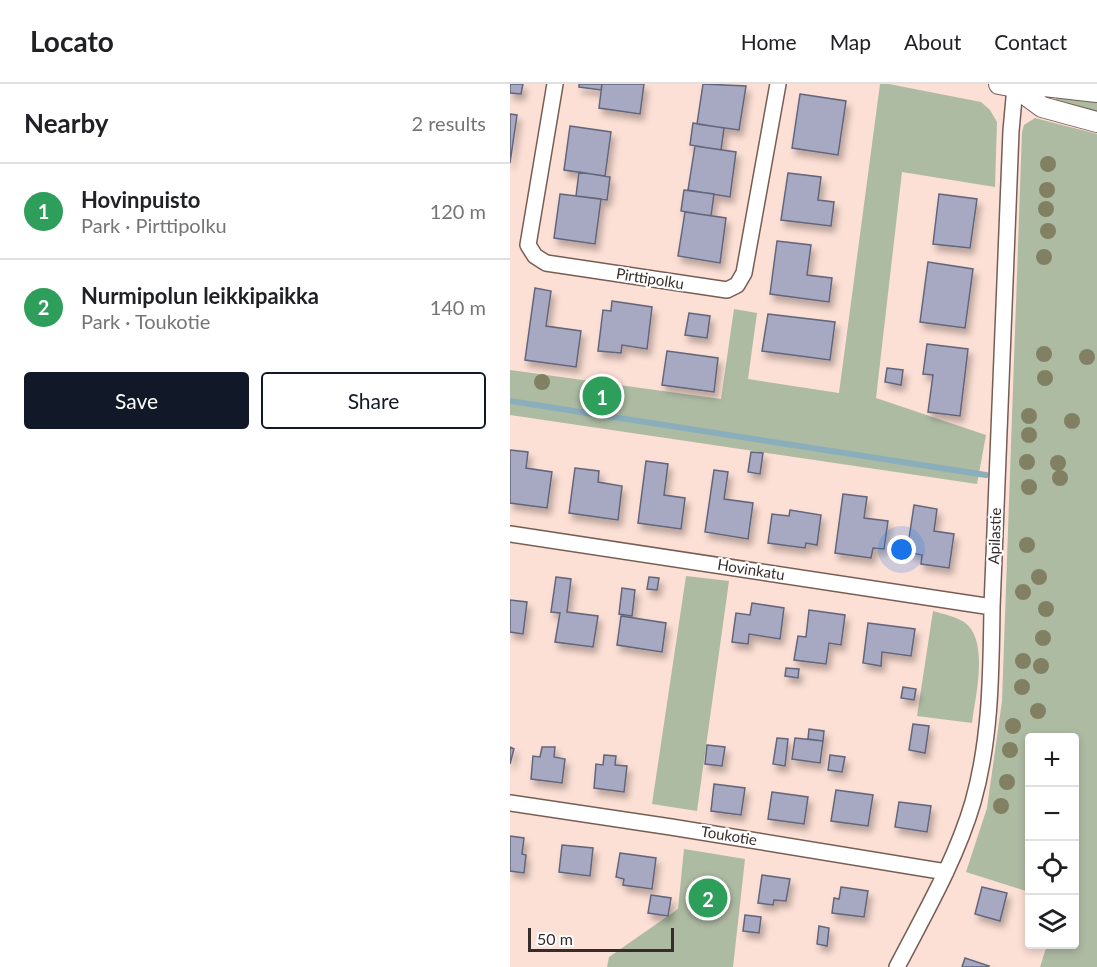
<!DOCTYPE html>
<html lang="en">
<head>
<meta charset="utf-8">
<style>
	:root { --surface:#fff; --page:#f2f2f2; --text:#202124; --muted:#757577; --line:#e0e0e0; --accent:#111827 }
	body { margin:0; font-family:Lato,sans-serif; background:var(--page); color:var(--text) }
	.controls { position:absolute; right:18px; bottom:18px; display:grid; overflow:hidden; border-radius:6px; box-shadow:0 3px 9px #0003 }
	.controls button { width:54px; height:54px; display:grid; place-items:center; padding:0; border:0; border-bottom:2px solid var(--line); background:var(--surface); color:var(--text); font:30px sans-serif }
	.scale { position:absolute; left:18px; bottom:15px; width:146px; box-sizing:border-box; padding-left:6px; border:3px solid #372c29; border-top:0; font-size:16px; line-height:21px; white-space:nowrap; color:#372c29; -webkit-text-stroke:4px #fff; paint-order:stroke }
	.you { position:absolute; left:392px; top:466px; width:21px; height:21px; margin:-15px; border:4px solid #fff; border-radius:50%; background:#1a73e8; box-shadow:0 0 0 9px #1a73e833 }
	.badge { display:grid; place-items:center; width:39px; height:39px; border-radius:50%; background:var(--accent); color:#fff; font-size:20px; font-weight:700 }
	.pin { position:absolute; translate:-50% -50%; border:3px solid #fff; box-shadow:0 2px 6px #0006 }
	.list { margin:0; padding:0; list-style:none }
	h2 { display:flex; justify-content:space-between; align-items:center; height:78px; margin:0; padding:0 24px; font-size:26px }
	h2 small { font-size:20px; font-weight:400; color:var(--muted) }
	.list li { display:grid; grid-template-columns:39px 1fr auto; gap:18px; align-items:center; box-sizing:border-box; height:96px; padding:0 24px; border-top:2px solid var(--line) }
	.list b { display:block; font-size:22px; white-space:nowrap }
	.list p { margin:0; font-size:20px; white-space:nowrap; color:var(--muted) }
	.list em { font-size:20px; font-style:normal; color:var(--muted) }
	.actions { display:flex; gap:12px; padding:18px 24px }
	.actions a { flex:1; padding:14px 0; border:2px solid var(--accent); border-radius:6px; text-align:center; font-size:21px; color:var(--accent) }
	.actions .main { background:var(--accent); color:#fff }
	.icon { flex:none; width:33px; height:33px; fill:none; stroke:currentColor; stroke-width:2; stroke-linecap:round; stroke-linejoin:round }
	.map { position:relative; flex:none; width:587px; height:883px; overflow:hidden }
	header { display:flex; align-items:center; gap:36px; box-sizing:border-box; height:84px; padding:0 30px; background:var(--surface); border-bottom:2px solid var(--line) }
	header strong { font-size:28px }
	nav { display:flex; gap:33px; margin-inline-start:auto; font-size:21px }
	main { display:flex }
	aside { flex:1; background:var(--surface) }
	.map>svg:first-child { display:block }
	.green { fill:#aebba3 }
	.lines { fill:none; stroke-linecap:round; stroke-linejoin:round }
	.stream { stroke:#8baebd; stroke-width:6 }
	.building { fill:#a6a9c1; stroke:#62657b; stroke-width:1.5; filter:url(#shadow) }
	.minor-casing { stroke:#765e55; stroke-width:18 }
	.tertiary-casing { stroke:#765e55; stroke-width:22 }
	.minor { stroke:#fff; stroke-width:15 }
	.tertiary { stroke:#fff; stroke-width:20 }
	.tree { fill:#828063 }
	.labels { text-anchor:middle; stroke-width:4.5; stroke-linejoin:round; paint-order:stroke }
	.street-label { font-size:15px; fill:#372c29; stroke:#fff }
</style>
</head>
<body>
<header>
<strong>Locato</strong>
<nav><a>Home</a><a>Map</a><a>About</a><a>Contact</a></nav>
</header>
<main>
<aside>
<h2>Nearby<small>2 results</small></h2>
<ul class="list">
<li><span class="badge" style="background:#2e9e5b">1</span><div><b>Hovinpuisto</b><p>Park · Pirttipolku</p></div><em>120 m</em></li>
<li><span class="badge" style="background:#2e9e5b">2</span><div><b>Nurmipolun leikkipaikka</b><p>Park · Toukotie</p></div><em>140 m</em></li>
</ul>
<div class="actions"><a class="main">Save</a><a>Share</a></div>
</aside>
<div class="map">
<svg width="587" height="883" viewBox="0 0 587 883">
	<defs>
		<filter id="shadow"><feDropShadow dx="3.5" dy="6" stdDeviation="3" flood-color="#0004"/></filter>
	</defs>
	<rect width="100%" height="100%" fill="#fcdfd5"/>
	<!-- green -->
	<path class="green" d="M370,0H379L471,18L480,26L487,38L485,103L392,88L366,314L476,351L467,400L0,331V286L211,315L224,225L247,229L238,295L329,309Z
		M546,12L587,16V27L546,16Z
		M525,34L587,50V883H530L537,861L564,860V654H520L519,808L456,788L477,724L492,617L512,48L514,41Z
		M176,492L219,497L187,727L142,720Z
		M423,527C433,530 445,532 454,538C480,556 465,613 462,639L407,632Z
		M174,765L235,775L223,883H97L99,873L168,825Z"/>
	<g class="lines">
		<!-- stream -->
		<path class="stream" d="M0,317L476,391"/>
	</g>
	<!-- building -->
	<path class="building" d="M0,0H13L11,10L0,9Z
		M69,0H92L91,6L69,3Z
		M92,0H134L130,30L89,24Z
		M193,0L236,2L229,46L187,40Z
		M290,10L336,17L328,71L282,64Z
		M0,30L7,31L0,79Z
		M183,39L214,44L211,66L180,61Z
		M60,42L101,48L95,92L54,86Z
		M185,62L226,68L220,113L178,106Z
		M69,88L100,93L97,116L66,112Z
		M278,89L311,93L308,116L324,118L321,142L271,136Z
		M174,106L204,110L201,132L171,127Z
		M50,110L91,115L85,160L44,154Z
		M429,110L467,115L460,164L423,160Z
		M175,128L216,134L210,179L168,172Z
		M267,157L301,161L297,191L322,194L319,218L260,210Z
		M418,178L463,185L455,244L410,238Z
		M25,204L41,207L36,242L71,247L66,283L15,276Z
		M102,217L142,223L137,265L112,261L111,269L88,267L93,226L101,227Z
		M179,229L200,232L197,254L175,251Z
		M258,230L325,238L320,276L252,267Z
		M417,260L458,265L450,332L418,328L423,291L413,290Z
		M157,267L208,274L204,308L152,301Z
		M377,284L393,286L391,301L375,298Z
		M0,366L18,368L16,384L42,388L37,424L0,419Z
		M241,368L253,369L250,390L238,388Z
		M136,377L158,380L154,411L175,414L171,445L128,439Z
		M65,384L89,387L88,398L112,402L108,436L59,429Z
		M204,386L218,388L214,415L243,419L238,455L195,448Z
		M333,410L357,413L354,434L378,437L374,465L363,464L361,474L325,469Z
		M404,421L427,425L424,447L444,450L439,484L411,480L412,471L397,468Z
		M280,426L311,431L307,461L296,459L295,464L258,459L262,430L279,432Z
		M46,493L61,495L57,528L88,532L83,563L45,558L50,529L41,528Z
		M139,493L149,494L147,506L137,505Z
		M112,504L125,506L122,532L109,530Z
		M0,516L17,518L13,550L0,548Z
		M242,519L274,524L270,555L239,550L238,560L222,558L226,529L240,531Z
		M299,526L335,531L331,561L319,559L316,580L284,576L288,552L296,553Z
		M111,532L156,539L152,568L107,561Z
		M358,539L405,545L401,572L372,568L371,582L353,579Z
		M276,584L289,585L288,594L275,592Z
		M393,603L406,605L404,616L391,614Z
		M403,640L419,642L415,669L399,666Z
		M299,645L314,647L313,657L298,655Z
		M267,654L278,655L275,682L263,680Z
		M285,654L313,657L310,679L282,675Z
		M197,661L215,663L212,682L195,680Z
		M0,663L4,665L0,680Z
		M32,663H45L44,673L55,675L52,699L21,695L23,672L30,673Z
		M94,671L106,672L105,681L117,682L114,708L84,704L86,680L93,681Z
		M320,671L335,673L332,688L318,686Z
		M204,700L235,704L231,731L201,727Z
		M326,706L363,711L358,742L321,737Z
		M262,708L298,713L294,740L258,735Z
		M389,718L421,722L417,748L385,743Z
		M0,752L14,754L12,770L16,771L14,789L0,787Z
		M52,761L83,764L80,792L49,788Z
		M110,769L146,774L142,805L113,801L114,795L106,793Z
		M252,791L280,795L276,817L264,816L263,821L248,819Z
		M331,803L358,807L354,833L322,829L324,814L329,815Z
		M472,803L497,809L490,837L465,830Z
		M141,811L161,814L158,832L138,829Z
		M235,831L251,833L249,849L233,847Z
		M309,842L319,844L317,862L307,860Z
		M455,874L479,882L478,883H452Z"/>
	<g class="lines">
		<defs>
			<path id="minor" d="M45,0L18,161L25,172L36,179L217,206L227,201L234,189L268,0
				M0,450L482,523
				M0,719L161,743L436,788
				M387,883C415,829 446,776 463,718C481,654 481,589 482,523L501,47L505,3"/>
			<path id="tertiary" d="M489,0L505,3L534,2L587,8
				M505,3L532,23L587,38"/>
		</defs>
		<!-- minor casing -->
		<use href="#minor" class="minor-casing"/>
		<!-- tertiary casing -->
		<use href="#tertiary" class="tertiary-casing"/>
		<!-- minor -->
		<use href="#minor" class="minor"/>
		<!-- tertiary -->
		<use href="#tertiary" class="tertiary"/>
	</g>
	<!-- trees -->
	<g class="tree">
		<circle cx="538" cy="80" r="8"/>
		<circle cx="537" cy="106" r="8"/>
		<circle cx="536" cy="125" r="8"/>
		<circle cx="538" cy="147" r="8"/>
		<circle cx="534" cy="173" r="8"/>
		<circle cx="534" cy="270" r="8"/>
		<circle cx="577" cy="273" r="8"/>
		<circle cx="535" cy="294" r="8"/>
		<circle cx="32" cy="298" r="8"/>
		<circle cx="519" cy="332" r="8"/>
		<circle cx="562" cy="337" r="8"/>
		<circle cx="519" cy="351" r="8"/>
		<circle cx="517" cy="378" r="8"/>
		<circle cx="548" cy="379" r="8"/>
		<circle cx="550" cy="394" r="8"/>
		<circle cx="519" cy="403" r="8"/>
		<circle cx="517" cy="461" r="8"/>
		<circle cx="529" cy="493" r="8"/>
		<circle cx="513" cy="508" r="8"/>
		<circle cx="536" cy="525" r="8"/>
		<circle cx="533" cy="554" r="8"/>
		<circle cx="513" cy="577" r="8"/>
		<circle cx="531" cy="582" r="8"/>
		<circle cx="512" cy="603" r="8"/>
		<circle cx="528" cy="627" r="8"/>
		<circle cx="503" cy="642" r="8"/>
		<circle cx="500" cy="666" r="8"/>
		<circle cx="497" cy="698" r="8"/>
		<circle cx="491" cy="722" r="8"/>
	</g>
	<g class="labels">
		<!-- street labels -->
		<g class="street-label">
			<text transform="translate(140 195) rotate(9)" y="5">Pirttipolku</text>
			<text transform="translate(485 452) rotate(-88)" y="5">Apilastie</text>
			<text transform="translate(241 486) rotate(9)" y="5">Hovinkatu</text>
			<text transform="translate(219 752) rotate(9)" y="5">Toukotie</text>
		</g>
	</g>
</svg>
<div class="controls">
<button>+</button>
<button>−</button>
<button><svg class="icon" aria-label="locate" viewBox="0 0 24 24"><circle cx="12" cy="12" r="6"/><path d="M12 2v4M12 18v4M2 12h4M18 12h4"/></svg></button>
<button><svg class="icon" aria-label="layers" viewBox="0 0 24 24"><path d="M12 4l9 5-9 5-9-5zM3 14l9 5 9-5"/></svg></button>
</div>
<div class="scale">50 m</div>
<div class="you"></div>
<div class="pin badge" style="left:92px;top:312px;background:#2e9e5b">1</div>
<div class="pin badge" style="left:198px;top:814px;background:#2e9e5b">2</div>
</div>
</main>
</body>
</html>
